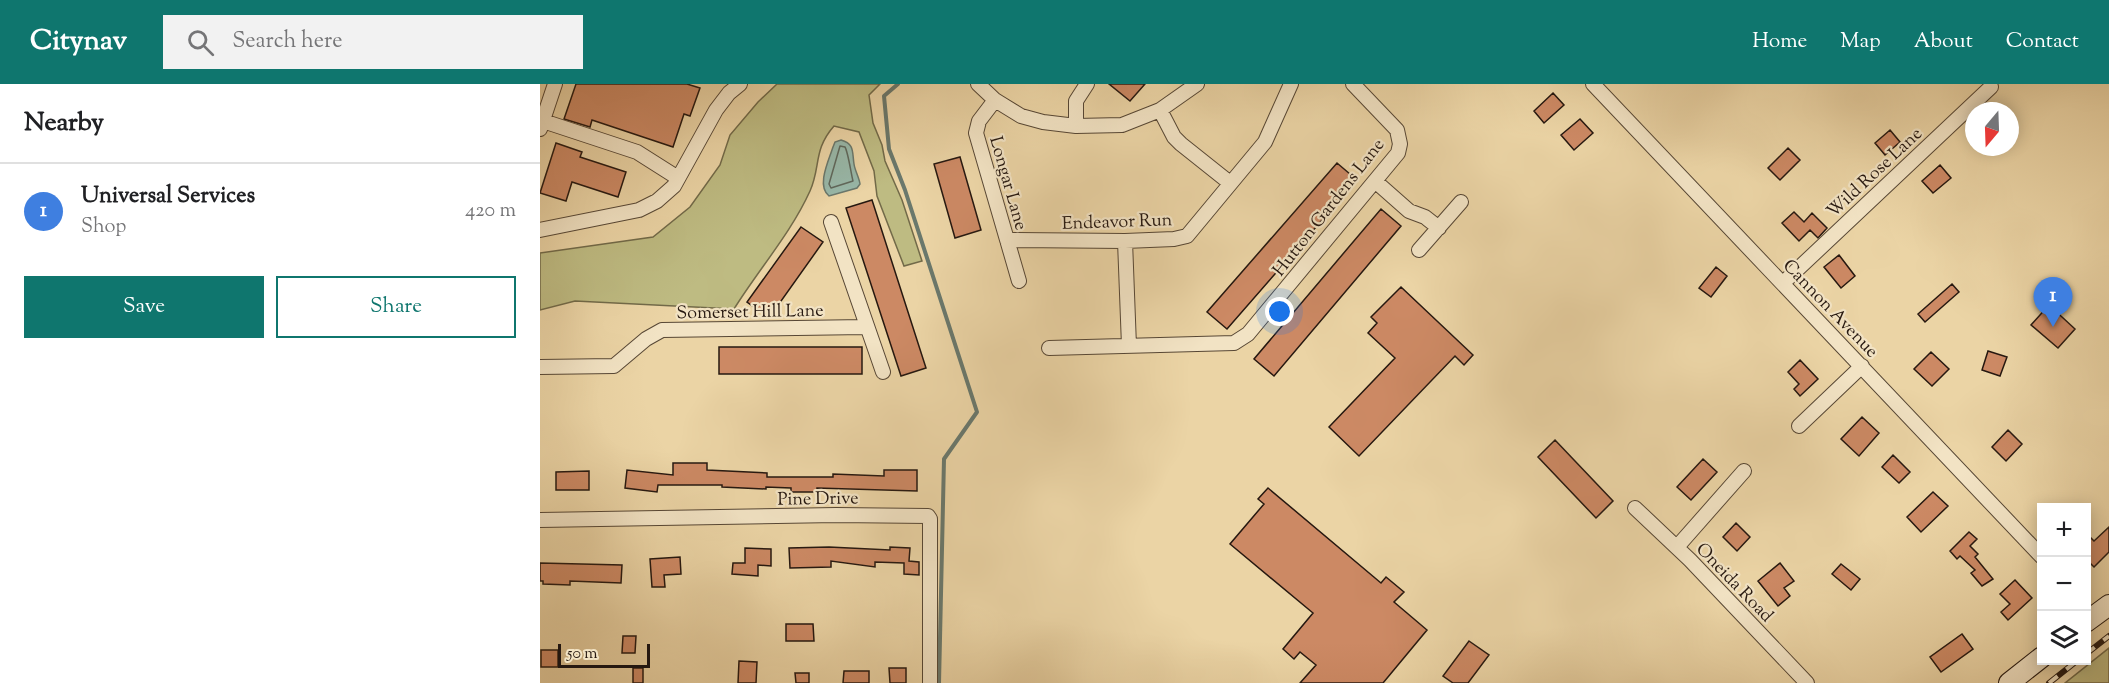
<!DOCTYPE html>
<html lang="en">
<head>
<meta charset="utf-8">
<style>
	:root { --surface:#fff; --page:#f2f2f2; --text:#202124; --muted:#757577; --line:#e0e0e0; --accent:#0f766e }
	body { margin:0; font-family:"Sorts Mill Goudy",serif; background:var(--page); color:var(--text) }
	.controls { position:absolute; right:18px; bottom:18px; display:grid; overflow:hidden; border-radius:0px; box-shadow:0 3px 15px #0003 }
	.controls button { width:54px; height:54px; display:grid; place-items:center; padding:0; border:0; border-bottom:2px solid var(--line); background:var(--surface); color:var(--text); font:30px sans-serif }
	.compass { position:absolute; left:1425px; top:18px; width:54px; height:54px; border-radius:50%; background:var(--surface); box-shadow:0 3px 15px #0003; rotate:199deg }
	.scale { position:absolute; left:18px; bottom:15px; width:92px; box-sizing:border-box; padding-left:6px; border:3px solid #261810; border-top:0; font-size:16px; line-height:21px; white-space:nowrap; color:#261810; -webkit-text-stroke:4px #f2e3c4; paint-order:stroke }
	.you { position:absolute; left:740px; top:228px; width:21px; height:21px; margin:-15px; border:4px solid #fff; border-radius:50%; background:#1a73e8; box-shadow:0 0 0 9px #1a73e833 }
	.badge { display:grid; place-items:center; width:39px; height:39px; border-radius:50%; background:var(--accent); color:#fff; font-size:20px; font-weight:700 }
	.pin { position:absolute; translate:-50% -50px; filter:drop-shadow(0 2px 3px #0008) }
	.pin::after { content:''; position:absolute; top:32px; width:21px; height:18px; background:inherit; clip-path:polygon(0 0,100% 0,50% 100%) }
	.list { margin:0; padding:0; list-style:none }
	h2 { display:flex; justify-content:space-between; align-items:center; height:78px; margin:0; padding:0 24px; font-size:26px }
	h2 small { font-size:20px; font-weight:400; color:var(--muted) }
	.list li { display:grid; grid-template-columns:39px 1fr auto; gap:18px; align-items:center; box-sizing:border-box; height:96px; padding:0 24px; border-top:2px solid var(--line) }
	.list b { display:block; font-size:22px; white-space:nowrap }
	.list p { margin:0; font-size:20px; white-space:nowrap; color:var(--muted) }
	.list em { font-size:20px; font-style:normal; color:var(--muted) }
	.actions { display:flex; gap:12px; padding:18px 24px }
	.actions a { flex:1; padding:14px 0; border:2px solid var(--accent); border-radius:0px; text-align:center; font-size:21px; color:var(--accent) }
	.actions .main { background:var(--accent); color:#fff }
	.icon { flex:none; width:33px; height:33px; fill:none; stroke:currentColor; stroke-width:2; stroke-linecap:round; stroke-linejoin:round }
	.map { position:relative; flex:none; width:1569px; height:599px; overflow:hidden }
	header { display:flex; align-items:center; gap:36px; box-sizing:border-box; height:84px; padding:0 30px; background:var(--accent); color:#fff }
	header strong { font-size:28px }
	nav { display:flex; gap:33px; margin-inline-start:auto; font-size:21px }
	.search { width:420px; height:54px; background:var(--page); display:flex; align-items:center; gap:15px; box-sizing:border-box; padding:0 21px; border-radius:0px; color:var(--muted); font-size:22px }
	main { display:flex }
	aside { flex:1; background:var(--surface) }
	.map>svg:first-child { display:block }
	.green { fill:#bebb82; stroke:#726a49; stroke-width:1.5 }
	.water { fill:#98b8a9; stroke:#6a786c; stroke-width:1.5 }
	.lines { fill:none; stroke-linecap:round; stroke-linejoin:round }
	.shore { stroke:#5f685c; stroke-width:1.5 }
	.stream { stroke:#6a786c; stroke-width:4 }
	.building { fill:#cc8964; stroke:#261810; stroke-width:1.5 }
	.street-casing { stroke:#574735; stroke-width:16 }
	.secondary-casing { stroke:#261810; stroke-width:22 }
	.street { stroke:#f2e3c4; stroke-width:14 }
	.secondary { stroke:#f2e3c4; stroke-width:20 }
	.rail-casing { stroke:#261810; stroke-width:6 }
	.rail { stroke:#f2e3c4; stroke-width:4; stroke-dasharray:11; stroke-linecap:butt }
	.labels { text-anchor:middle; stroke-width:4.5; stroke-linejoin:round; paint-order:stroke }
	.street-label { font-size:18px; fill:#261810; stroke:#f2e3c4 }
</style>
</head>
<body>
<header>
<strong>Citynav</strong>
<div class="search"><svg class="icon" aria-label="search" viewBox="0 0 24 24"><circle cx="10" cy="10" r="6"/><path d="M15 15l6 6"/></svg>Search here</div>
<nav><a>Home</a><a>Map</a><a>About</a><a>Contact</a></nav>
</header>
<main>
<aside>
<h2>Nearby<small></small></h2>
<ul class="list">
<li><span class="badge" style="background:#3f7fe0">1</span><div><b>Universal Services</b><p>Shop</p></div><em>420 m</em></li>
</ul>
<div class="actions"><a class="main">Save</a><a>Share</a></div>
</aside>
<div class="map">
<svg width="1569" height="599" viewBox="0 0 1569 599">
	<rect width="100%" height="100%" fill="#ebd4a5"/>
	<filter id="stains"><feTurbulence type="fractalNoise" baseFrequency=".00333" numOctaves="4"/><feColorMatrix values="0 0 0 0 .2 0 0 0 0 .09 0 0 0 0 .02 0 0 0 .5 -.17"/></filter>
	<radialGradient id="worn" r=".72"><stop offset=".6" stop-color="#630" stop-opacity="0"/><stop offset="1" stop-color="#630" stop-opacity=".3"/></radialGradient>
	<!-- green -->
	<path class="green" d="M237,0H340L329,11L333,39L342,61L345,77L362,116L382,177L364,182L337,112L334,87L319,48L294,42C273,66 281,82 270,107C251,149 219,185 194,225L35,217L0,226V169L113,153L150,123L180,81L190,51L218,18Z
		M1569,564V599H1525Z"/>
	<!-- water -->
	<path class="water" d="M301,56C315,60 312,68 314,80C315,87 319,93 320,100L317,104L289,112C276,102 289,76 293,63L295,58Z"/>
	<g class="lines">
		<!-- shore -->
		<path class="shore" d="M300,62L305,63C308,68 311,89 313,97L291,104L289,100Z"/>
		<!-- stream -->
		<path class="stream" d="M358,0L344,12L349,65L365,106L437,328L404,375L399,599"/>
	</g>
	<!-- building -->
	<path class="building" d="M36,0H147L160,4L150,32L144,30L133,63L52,36L50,43L24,35Z
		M569,0H605L590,17Z
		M1013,9L1024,21L1004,39L994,27Z
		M1040,35L1053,49L1034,66L1021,51Z
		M1350,46L1360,58L1345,71L1335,59Z
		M16,59L42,68L40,73L86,88L78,113L32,98L26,117L0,109Z
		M1248,64L1260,76L1240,96L1228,84Z
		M420,73L441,146L415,154L394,80Z
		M797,79L817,96L687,245L667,228Z
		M1400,81L1411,94L1393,109L1382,97Z
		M332,116L386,284L361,292L306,124Z
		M841,125L861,142L734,292L714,275Z
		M1254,128L1264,138L1272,129L1287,144L1278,154L1270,146L1259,157L1242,139Z
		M261,143L283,158L229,234L207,218Z
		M1299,171L1315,192L1301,204L1284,183Z
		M1176,183L1187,192L1171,213L1159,204Z
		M1412,200L1419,208L1385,238L1378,230Z
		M861,203L933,271L924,281L915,272L819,372L789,343L855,274L828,249L837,239L831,233Z
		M1509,221L1535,245L1518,264L1491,241Z
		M179,263H322V290H179Z
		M1448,267L1467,273L1460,292L1442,286Z
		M1391,268L1409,285L1392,302L1374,285Z
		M1260,276L1278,295L1260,312L1254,305L1259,300L1248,288Z
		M1322,333L1339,349L1319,372L1301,355Z
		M1468,346L1482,360L1466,377L1452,363Z
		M1015,356L1073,417L1056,434L998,373Z
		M1353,371L1370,388L1359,399L1342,383Z
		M1163,375L1177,388L1151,416L1137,403Z
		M133,379H167V386L227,389V393H293V390L344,392V386H377V407L277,404V408H251V404L226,403V405L182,403V401H118L117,408L85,404L87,386L133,391Z
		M49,387V406H16V388Z
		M728,404L841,499L846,493L864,508L854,518L887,546L843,599H760L776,581L760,568L754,575L743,565L773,529L690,460L724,420L718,415Z
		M1393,408L1408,422L1381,448L1367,433Z
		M1196,439L1210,453L1197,467L1183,453Z
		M1569,443V468L1554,483L1546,475V449L1554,457Z
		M1429,448L1437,455L1430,462L1438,470L1435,473L1453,495L1442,502L1431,489L1435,486L1420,472L1417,475L1410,467Z
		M289,463L350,466V463L370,464L369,477L379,478V491L364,490V479L335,478V483L291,477V483L250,484L249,464Z
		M205,464L231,465V482L218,481V492L192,490L193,479H205Z
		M140,473L141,490L124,491L125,503H112L110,475Z
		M0,479L82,481L81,499L30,497V501L3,500V497H0Z
		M1240,479L1254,497L1244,504L1250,512L1238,522L1218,497Z
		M1301,480L1320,495L1311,506L1292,490Z
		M1475,496L1492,514L1468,536L1461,528L1470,520L1460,510Z
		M246,540H273L274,557H246Z
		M1422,550L1433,565L1401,588L1390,573Z
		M83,552H96L95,569H82Z
		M929,557L949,571L928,599H913L903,592Z
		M1,566H18V583H1Z
		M199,577L217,578L216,599H198Z
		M93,584H103V599H93Z
		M349,584H366V599H350Z
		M304,587H329V599H303Z
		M255,589H269V599H256Z"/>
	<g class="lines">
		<defs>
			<path id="street" d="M438,0L455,16L481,32L503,38L536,42L582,41L620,26L657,0
				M1053,0L1502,473
				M455,16L439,37L436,49L479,197
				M620,26L634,53L641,60L690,99
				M3,37L97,68L138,94
				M536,42V17L547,0
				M0,45L15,0
				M835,97L869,127L885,133L899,144
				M291,138L343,288
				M0,146L99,126L117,117L134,102L176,26L189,9L200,0
				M467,156L585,157L634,155L647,152L725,58L751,0
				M585,157L589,262
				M879,166L921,118
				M1243,199L1451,3
				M509,264L694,259L708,250L858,69L860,60L857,46L813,0
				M0,283L74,282L106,255L122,246L325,243
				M1259,342L1322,282
				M1095,424L1150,476L1267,599
				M0,436L296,431L388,432L390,435V599
				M1137,463L1204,387"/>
			<path id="secondary" d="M1546,538L1569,521
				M1469,599L1502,573"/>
		</defs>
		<!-- street casing -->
		<use href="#street" class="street-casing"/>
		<!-- secondary casing -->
		<use href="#secondary" class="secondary-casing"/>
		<!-- street -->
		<use href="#street" class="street"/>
		<!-- secondary -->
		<use href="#secondary" class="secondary"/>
		<defs>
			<path id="rail" d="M1546,570L1569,552
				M1509,599L1538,576"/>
		</defs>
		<!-- rail casing -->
		<use href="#rail" class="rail-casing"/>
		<!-- rail -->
		<use href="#rail" class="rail"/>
	</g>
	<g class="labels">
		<!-- street labels -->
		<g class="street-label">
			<text transform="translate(1334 88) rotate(-43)" y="6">Wild Rose Lane</text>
			<text transform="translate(469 99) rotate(74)" y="6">Longar Lane</text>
			<text transform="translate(788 123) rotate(-52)" y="6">Hutton Gardens Lane</text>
			<text transform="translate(577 137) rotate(-2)" y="6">Endeavor Run</text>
			<text transform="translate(1291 224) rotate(46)" y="6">Cannon Avenue</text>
			<text transform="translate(210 227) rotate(-1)" y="6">Somerset Hill Lane</text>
			<text transform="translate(278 414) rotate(-1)" y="6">Pine Drive</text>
			<text transform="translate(1195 498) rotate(46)" y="6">Oneida Road</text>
		</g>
	</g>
	<rect width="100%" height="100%" filter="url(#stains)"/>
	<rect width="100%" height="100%" fill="url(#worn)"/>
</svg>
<div class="controls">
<button>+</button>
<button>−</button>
<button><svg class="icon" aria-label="layers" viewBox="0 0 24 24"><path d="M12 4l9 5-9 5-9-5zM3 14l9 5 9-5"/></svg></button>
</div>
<svg class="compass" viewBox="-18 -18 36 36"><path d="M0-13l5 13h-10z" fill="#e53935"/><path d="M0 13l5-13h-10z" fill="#757577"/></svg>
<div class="scale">50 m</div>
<div class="you"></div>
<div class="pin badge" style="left:1513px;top:243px;background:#3f7fe0">1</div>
</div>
</main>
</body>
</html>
